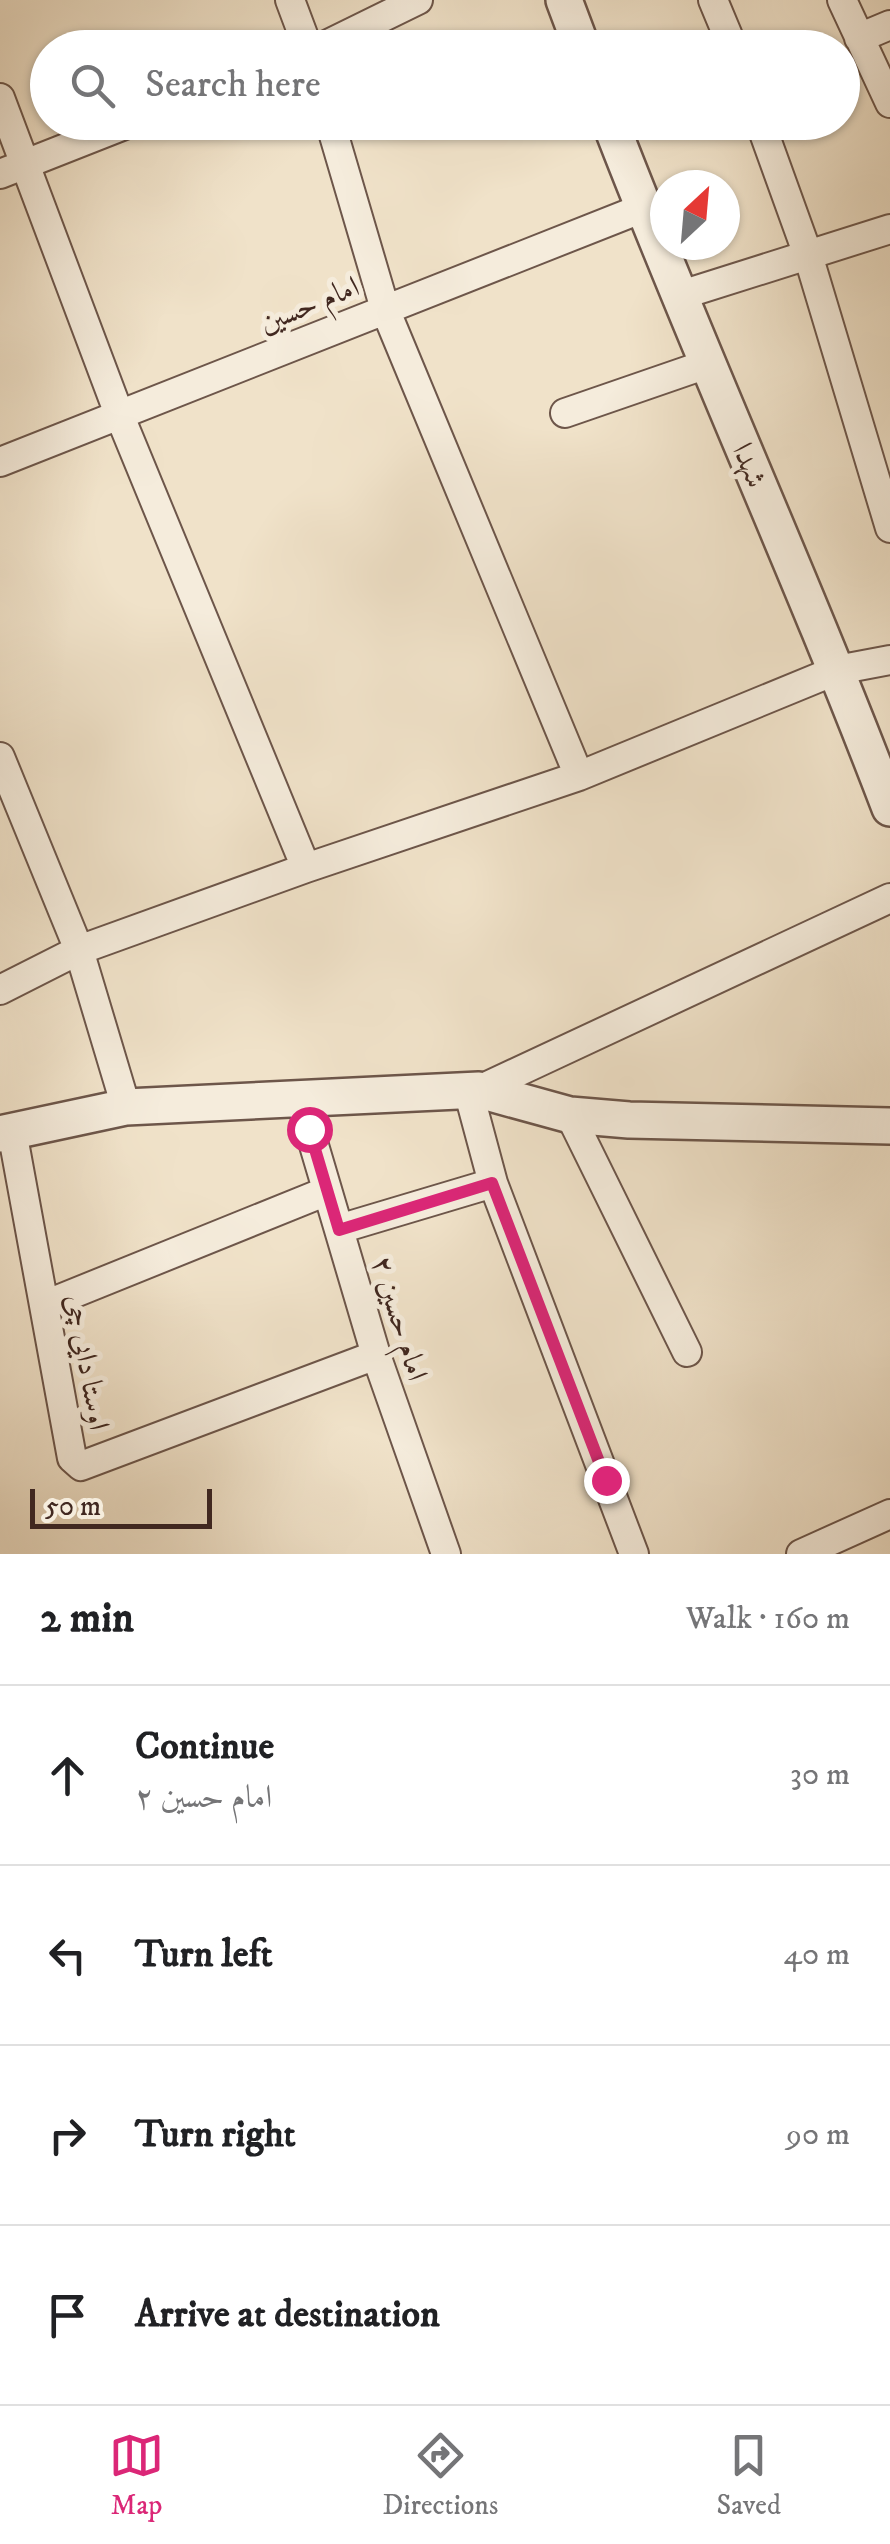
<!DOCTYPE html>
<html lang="en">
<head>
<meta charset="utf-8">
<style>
	:root { --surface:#fff; --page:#f6f6f6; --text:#202124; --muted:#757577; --line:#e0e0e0; --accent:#db2777 }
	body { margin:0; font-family:"IM FELL DW Pica",Amiri,serif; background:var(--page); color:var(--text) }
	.compass { position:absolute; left:650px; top:170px; width:90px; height:90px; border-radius:50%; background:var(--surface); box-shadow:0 2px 8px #0004; rotate:26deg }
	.scale { position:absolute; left:30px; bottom:25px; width:182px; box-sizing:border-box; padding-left:10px; border:5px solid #412820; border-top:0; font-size:28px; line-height:35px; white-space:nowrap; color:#412820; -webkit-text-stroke:8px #f5ecdc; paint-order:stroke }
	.stop { position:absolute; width:30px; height:30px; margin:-22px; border:8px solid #db2777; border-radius:50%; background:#fff }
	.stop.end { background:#db2777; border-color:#fff; box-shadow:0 2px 10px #0008 }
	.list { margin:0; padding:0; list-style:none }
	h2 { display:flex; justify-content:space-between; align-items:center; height:130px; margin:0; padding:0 40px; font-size:42px }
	h2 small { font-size:32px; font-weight:400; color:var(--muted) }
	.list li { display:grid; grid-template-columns:65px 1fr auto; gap:30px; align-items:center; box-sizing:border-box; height:180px; padding:0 40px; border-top:2px solid var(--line) }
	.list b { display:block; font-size:38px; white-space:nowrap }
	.list p { margin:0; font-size:32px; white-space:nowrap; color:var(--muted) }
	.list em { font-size:32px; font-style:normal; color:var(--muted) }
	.icon { flex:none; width:55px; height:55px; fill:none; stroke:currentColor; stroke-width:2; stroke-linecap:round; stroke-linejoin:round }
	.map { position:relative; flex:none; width:890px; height:1554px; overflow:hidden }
	.search { position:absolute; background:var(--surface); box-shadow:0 2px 8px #0004; left:30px; right:30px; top:30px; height:110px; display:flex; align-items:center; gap:25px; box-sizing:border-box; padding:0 35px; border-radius:55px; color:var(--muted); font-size:38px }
	.sheet { height:850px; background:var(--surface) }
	nav { display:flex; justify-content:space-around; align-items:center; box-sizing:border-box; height:140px; border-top:2px solid var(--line); background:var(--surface); font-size:28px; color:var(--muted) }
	nav a { display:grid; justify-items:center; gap:5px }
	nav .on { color:var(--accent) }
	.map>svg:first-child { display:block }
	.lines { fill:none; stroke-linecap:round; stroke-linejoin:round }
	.minor-casing { stroke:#6d564a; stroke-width:32 }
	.tertiary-casing { stroke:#6d564a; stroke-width:40 }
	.minor { stroke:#f5ecdc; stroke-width:28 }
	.tertiary { stroke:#f5ecdc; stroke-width:35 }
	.route { stroke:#db2777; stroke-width:12 }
	.labels { text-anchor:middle; stroke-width:10; stroke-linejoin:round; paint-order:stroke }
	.street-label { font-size:30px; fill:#412820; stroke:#f5ecdc }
</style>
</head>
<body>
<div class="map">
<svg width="890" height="1554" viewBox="0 0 890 1554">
	<rect width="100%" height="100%" fill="#f0e2c9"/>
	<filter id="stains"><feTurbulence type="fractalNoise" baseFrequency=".002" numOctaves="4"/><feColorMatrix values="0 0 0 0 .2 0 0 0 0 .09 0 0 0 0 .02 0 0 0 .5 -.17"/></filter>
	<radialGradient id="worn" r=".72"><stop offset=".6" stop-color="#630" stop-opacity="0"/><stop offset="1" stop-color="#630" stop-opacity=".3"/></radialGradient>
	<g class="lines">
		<defs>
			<path id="minor" d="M290,0L308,48
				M713,0L733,48
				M842,0L890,103
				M859,38L890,25
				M320,48L418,0
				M0,98L119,414L306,868
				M330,122L385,309L579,776
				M760,122L808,255L890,528
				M0,174L132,122
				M678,296L890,229
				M565,413L707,364
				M0,462L643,208
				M0,757L79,950L126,1107
				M0,990L79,950L306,868L579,776L837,670L890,660
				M468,1090L493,1183L634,1554
				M479,1090L890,898
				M300,1098L376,1355L446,1554
				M570,1115L687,1352
				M12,1131L72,1458L81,1466L376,1355
				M339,1229L493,1183
				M45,1305L327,1191
				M801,1554L890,1514"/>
			<path id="tertiary" d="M564,0L582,48
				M610,122C699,353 802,577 890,808
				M0,1134L126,1107L479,1090L570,1115L629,1120L890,1126"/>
		</defs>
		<!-- minor casing -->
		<use href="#minor" class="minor-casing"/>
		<!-- tertiary casing -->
		<use href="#tertiary" class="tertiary-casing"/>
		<!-- minor -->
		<use href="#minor" class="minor"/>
		<!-- tertiary -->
		<use href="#tertiary" class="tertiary"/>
	</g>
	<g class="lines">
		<!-- route -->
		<path class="route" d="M309,1129L339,1230L492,1183L606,1480"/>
	</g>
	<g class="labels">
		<!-- street labels -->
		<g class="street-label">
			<text transform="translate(309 304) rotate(-22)" y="10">امام حسین</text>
			<text transform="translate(750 465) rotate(67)" y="10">شهدا</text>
			<text transform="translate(400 1318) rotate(73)" y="10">امام حسین ۲</text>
			<text transform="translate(88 1362) rotate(80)" y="10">اوستا دایی چی</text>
		</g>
	</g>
	<rect width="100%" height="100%" filter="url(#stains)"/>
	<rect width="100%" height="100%" fill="url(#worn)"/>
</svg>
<svg class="compass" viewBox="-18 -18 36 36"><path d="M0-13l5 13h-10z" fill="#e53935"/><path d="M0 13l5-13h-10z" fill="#757577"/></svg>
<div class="scale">50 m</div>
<div class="stop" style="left:309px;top:1129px"></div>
<div class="stop end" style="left:606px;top:1480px"></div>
<div class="search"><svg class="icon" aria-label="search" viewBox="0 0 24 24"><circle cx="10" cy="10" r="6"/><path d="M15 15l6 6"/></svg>Search here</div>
</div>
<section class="sheet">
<h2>2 min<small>Walk · 160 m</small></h2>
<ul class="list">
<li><svg class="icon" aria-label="ahead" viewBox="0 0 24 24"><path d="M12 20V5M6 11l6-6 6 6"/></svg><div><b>Continue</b><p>امام حسین ۲</p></div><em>30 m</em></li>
<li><svg class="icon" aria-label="left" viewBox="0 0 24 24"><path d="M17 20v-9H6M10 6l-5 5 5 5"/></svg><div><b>Turn left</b></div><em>40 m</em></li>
<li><svg class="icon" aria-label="right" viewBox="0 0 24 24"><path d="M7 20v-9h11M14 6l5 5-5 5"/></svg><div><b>Turn right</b></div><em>90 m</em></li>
<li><svg class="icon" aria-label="arrive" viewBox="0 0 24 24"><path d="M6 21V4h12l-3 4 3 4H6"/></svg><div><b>Arrive at destination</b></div></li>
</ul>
</section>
<nav>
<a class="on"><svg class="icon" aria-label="map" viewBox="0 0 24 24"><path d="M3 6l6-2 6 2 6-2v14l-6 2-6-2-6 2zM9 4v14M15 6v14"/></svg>Map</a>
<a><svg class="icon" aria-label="directions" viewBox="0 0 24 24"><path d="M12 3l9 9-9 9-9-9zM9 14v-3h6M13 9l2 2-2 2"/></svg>Directions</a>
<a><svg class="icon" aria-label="saved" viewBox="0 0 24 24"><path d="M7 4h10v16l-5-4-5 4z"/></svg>Saved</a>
</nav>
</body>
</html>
